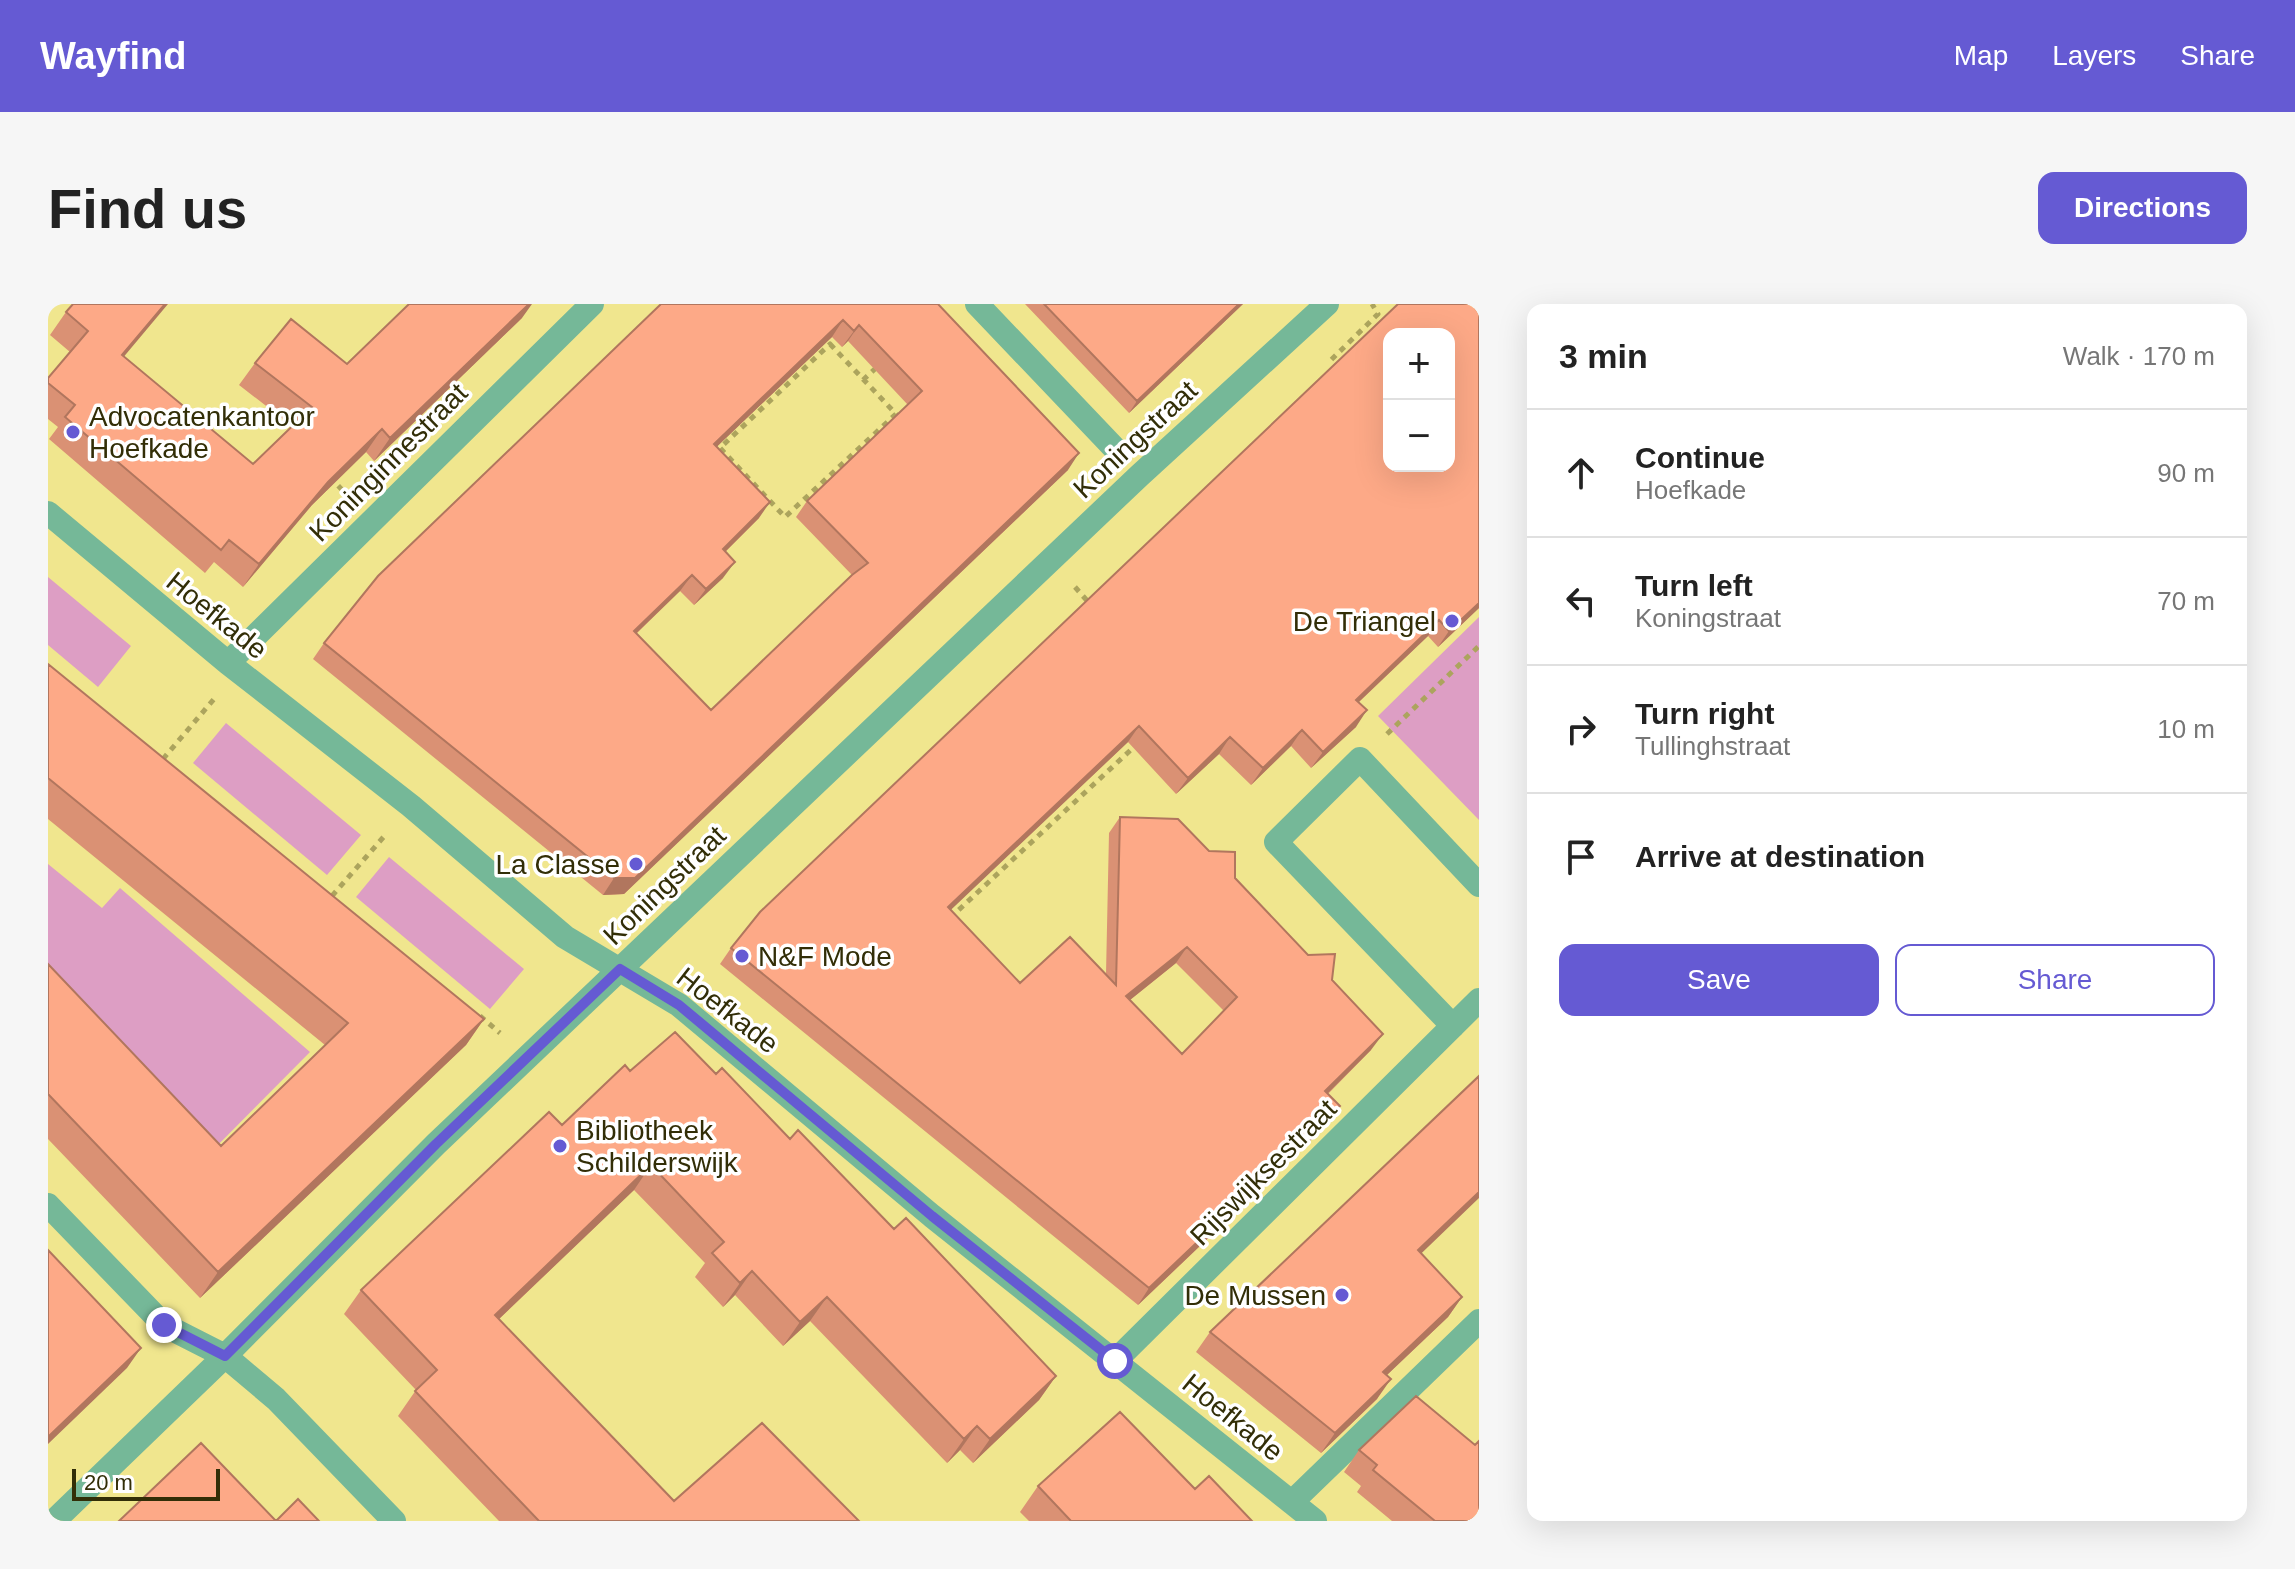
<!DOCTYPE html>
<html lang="en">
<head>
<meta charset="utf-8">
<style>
	:root { --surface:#fff; --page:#f6f6f6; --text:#222; --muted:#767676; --line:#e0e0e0; --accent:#655ad3 }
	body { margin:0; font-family:Arial,sans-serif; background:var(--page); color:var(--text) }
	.controls { position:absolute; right:24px; top:24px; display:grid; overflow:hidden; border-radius:16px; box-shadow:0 8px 32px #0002 }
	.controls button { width:72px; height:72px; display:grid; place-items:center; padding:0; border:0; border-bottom:2px solid var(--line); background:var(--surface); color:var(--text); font:40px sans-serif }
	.scale { position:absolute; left:24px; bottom:20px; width:148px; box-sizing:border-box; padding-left:8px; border:4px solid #322e07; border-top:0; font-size:22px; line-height:28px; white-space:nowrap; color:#322e07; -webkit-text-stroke:6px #fff; paint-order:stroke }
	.stop { position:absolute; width:24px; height:24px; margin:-18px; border:6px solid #655ad3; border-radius:50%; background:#fff }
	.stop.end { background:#655ad3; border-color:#fff; box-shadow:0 2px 8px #0008 }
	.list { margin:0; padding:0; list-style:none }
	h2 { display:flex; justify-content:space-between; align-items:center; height:104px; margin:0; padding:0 32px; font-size:34px }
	h2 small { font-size:26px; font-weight:400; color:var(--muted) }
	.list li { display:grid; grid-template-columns:52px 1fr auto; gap:24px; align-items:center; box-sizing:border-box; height:128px; padding:0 32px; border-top:2px solid var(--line) }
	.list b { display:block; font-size:30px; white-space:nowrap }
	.list p { margin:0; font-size:26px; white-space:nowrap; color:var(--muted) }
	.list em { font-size:26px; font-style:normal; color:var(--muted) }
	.actions { display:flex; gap:16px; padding:24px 32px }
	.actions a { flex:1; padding:18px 0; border:2px solid var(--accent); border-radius:16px; text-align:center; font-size:28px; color:var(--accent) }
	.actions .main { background:var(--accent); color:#fff }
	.icon { flex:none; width:44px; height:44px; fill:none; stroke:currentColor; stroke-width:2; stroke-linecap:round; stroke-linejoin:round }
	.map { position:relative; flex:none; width:1431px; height:1217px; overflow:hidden; border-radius:16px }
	header { display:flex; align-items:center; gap:48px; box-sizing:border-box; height:112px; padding:0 40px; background:var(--accent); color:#fff }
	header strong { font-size:38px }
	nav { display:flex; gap:44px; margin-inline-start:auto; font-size:28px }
	.intro { display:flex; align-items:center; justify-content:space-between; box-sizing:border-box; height:192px; padding:0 48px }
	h1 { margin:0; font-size:56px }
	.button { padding:20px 36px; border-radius:16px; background:var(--accent); color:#fff; font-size:28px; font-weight:700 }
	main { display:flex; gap:48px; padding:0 48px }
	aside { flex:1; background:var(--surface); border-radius:16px; box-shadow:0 8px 32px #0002 }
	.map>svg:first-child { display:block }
	.green { fill:#dd9ec4 }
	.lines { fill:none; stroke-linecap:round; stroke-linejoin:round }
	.path { stroke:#aca45d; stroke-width:5; stroke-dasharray:6 6; stroke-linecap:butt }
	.minor { stroke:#75b898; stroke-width:24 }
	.wall { fill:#da9174; fill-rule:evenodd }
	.shaded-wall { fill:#b1765e }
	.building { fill:#fda987; stroke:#b1765e; stroke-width:2; fill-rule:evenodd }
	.route { stroke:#655ad3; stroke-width:10 }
	.poi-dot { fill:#655ad3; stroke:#fff; stroke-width:3 }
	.labels { text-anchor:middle; stroke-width:7; stroke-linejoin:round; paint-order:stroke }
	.poi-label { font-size:28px; fill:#322e07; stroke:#fff; text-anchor:start }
	.street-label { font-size:28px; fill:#322e07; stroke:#fff }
</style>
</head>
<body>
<header>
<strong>Wayfind</strong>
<nav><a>Map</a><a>Layers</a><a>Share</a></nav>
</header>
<div class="intro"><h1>Find us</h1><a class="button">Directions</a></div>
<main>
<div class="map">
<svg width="1431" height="1217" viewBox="0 0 1431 1217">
	<rect width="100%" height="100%" fill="#f0e68e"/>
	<!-- green -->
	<path class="green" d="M0,273L83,342L50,383L0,341Z
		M1431,313V516L1330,412Z
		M178,419L313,531L279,571L145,459Z
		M341,553L476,665L442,705L308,593Z
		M0,560L54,604L72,584L262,748L158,853L0,695Z"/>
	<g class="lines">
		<!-- path -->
		<path class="path" d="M782,40L848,110L737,213L672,144Z
			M1291,64L1283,56L1330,10L1324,0
			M815,76L829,63
			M230,119L242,132
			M282,173L297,189
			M1027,283L1042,300
			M1339,430L1431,342
			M115,455L166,395
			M284,592L339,529
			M902,614L1088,441
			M432,712L452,729"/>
		<!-- minor -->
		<path class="minor" d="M929,0L1070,148
			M0,209L180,359L363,502L517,633L631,701L884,912L1267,1217
			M180,359L544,0
			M1405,722L1228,538L1312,455L1431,581
			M0,901L116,1021L177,1052L228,1095L346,1217
			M1067,1057L1431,696
			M1244,1198L1431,1017
			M6,1217L177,1052L388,840L1091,172L1279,0"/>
	</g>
	<!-- wall -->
	<path class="wall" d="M613,0H890L1020,166L576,590L555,591L265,355L276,339ZM784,33L794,43L800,37L860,101L759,197L748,213L804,271L663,406L588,330L632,287L646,301L675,274L677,248L711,214L668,143Z
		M977,0H1195L1081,109Z
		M1431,0V304L1390,343L1380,332L1311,398L1308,423L1263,464L1243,442L1203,481L1171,450L1128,490L1080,438L902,606L972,679L1058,670L1061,529L1072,513L1187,574L1284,676L1323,746L1280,790L1281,819L1090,1001L672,660L683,644ZM1128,659L1176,707L1134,750L1082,696Z
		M18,8L76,53L205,160L244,122L191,81L207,59L299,60L474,14L326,157L318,148L264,201L195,283L166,258L157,269L1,135L10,123L0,115V74L22,48L2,31Z
		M0,360L436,715L418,741L152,994L0,835V660L173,842L277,741L0,515Z
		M582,767L668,770L846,925L1008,1072L991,1096L925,1159L912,1146L899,1159L762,1017L735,1042L687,991L675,1003L647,973L657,959L586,886L451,1015L626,1197L811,1217H451L350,1112L368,1086L296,1010L313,986L514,821Z
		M1373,950L1414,993L1400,1013L1339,1071L1329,1095L1273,1149L1148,1048L1162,1028Z
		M1311,1146L1431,1217H1344L1309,1188L1313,1182L1296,1168Z
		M990,1182L1147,1185L1204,1217H981L972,1208Z"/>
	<!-- shaded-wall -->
	<path class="shaded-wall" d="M117,0H120L58,74L74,51Z
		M481,0H484L474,14L326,157L342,134Z
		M1191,0H1195L1081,109L1089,97Z
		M795,16L784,33L654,157L666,140Z
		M811,21L800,37L794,43L806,27Z
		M334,125L318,148L264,201L195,283L211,260L280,178Z
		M1031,149L1020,166L576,590L555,591L566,574Z
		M722,198L711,214L663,262L675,245Z
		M687,258L675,274L646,301L658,285Z
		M644,271L632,287L574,343L586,327Z
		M1431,299V304L1390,343L1401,327Z
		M1391,316L1380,332L1296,412L1308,396Z
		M1319,406L1308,423L1263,464L1275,448Z
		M1091,422L1080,438L888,620L900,603Z
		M1254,426L1243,442L1203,481L1215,464Z
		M1182,433L1171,450L1128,490L1140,474Z
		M1139,643L1128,659L1067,708L1078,692Z
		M436,715L418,741L152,994L170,968Z
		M1335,730L1323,746L1266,803L1277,787Z
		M1292,802L1281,819L1090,1001L1101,984Z
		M603,861L586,886L430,1035L447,1011Z
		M1431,888V894L1355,967L1370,946Z
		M704,967L687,991L675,1003L692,979Z
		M779,993L762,1017L735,1042L752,1018Z
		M1414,993L1400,1013L1321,1088L1335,1068Z
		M93,1044L79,1064L0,1140V1133Z
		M1008,1072L991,1096L925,1159L942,1135Z
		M1343,1075L1329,1095L1273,1149L1287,1129Z
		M929,1122L912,1146L899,1159L916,1135Z"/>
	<!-- building -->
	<path class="building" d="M25,0H117L74,51L205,160L264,103L207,59L243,15L299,60L361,0H481L342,134L334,125L280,178L211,260L181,236L173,246L17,113L27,101L0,79V74L40,27L18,8Z
		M613,0H890L1031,149L587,574H566L276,339L330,272ZM795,16L806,27L811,21L874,87L759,197L820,259L804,271L663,406L586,327L644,271L658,285L687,258L675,245L722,198L666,140Z
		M996,0H1191L1089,97Z
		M1350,0H1431V299L1401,327L1391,316L1308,396L1319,406L1275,448L1254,426L1215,464L1182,433L1140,474L1091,422L900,603L972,679L1022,633L1068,681L1072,513L1130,515L1161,547L1187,548V574L1260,651L1287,650L1284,676L1335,730L1277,787L1292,802L1101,984L683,644L712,608ZM1341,30H1401V162H1341ZM1139,643L1189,693L1134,750L1078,692Z
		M0,360L436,715L170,968L0,790V660L173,842L300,719L0,474Z
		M627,728L668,770L674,764L742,835L750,826L846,925L858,914L1008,1072L942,1135L929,1122L916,1135L779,993L752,1018L704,967L692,979L664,949L676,938L603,861L447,1011L626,1197L714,1119L811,1217H491L367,1087L389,1066L313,986L501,808L514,821L577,761L582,767Z
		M1431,772V888L1370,946L1414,993L1335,1068L1343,1075L1287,1129L1162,1028Z
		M0,946L93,1044L0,1133Z
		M1368,1092L1427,1141L1431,1137V1217H1387L1325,1166L1329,1161L1311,1146Z
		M1072,1108L1147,1185L1161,1172L1204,1217H1023L990,1182Z
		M153,1139L228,1217L250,1195L271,1217H71Z"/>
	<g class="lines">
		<!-- route -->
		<path class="route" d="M116,1021L177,1052L388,840L572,665L631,701L884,912L1067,1057"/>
	</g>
	<!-- markers -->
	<g class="poi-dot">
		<circle cx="25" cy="128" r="8"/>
		<circle cx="1404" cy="317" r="8"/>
		<circle cx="588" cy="560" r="8"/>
		<circle cx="694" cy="652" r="8"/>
		<circle cx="512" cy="842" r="8"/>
		<circle cx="1294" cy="991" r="8"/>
	</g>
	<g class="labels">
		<!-- poi labels -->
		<g class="poi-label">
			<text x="41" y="122">Advocatenkantoor<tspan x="41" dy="32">Hoefkade</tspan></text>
			<text x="1388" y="327" text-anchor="end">De Triangel</text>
			<text x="572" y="570" text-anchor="end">La Classe</text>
			<text x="710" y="662">N&amp;F Mode</text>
			<text x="528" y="836">Bibliotheek<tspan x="528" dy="32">Schilderswijk</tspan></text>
			<text x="1278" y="1001" text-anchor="end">De Mussen</text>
		</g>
		<!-- street labels -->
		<g class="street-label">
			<text transform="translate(1087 135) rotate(-43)" y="10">Koningstraat</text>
			<text transform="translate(340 158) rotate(-45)" y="10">Koninginnestraat</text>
			<text transform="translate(169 311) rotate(39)" y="10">Hoefkade</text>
			<text transform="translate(616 581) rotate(-44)" y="10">Koningstraat</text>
			<text transform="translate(680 706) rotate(38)" y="10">Hoefkade</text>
			<text transform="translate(1215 868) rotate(-45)" y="10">Rijswijksestraat</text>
			<text transform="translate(1185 1113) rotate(39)" y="10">Hoefkade</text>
		</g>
	</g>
</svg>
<div class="controls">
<button>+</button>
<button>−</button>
</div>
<div class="scale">20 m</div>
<div class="stop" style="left:1067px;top:1057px"></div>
<div class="stop end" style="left:116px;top:1021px"></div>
</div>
<aside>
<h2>3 min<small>Walk · 170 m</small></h2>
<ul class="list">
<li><svg class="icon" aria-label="ahead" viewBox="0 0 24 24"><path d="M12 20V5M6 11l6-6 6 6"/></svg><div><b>Continue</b><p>Hoefkade</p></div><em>90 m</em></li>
<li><svg class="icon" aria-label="left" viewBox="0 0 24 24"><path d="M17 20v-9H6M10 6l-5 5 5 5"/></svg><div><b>Turn left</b><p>Koningstraat</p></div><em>70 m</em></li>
<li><svg class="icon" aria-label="right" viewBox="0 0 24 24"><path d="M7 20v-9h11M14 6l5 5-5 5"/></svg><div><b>Turn right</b><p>Tullinghstraat</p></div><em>10 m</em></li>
<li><svg class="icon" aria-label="arrive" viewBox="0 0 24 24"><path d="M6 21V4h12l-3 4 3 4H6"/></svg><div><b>Arrive at destination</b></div></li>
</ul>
<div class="actions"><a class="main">Save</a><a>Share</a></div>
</aside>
</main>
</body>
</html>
